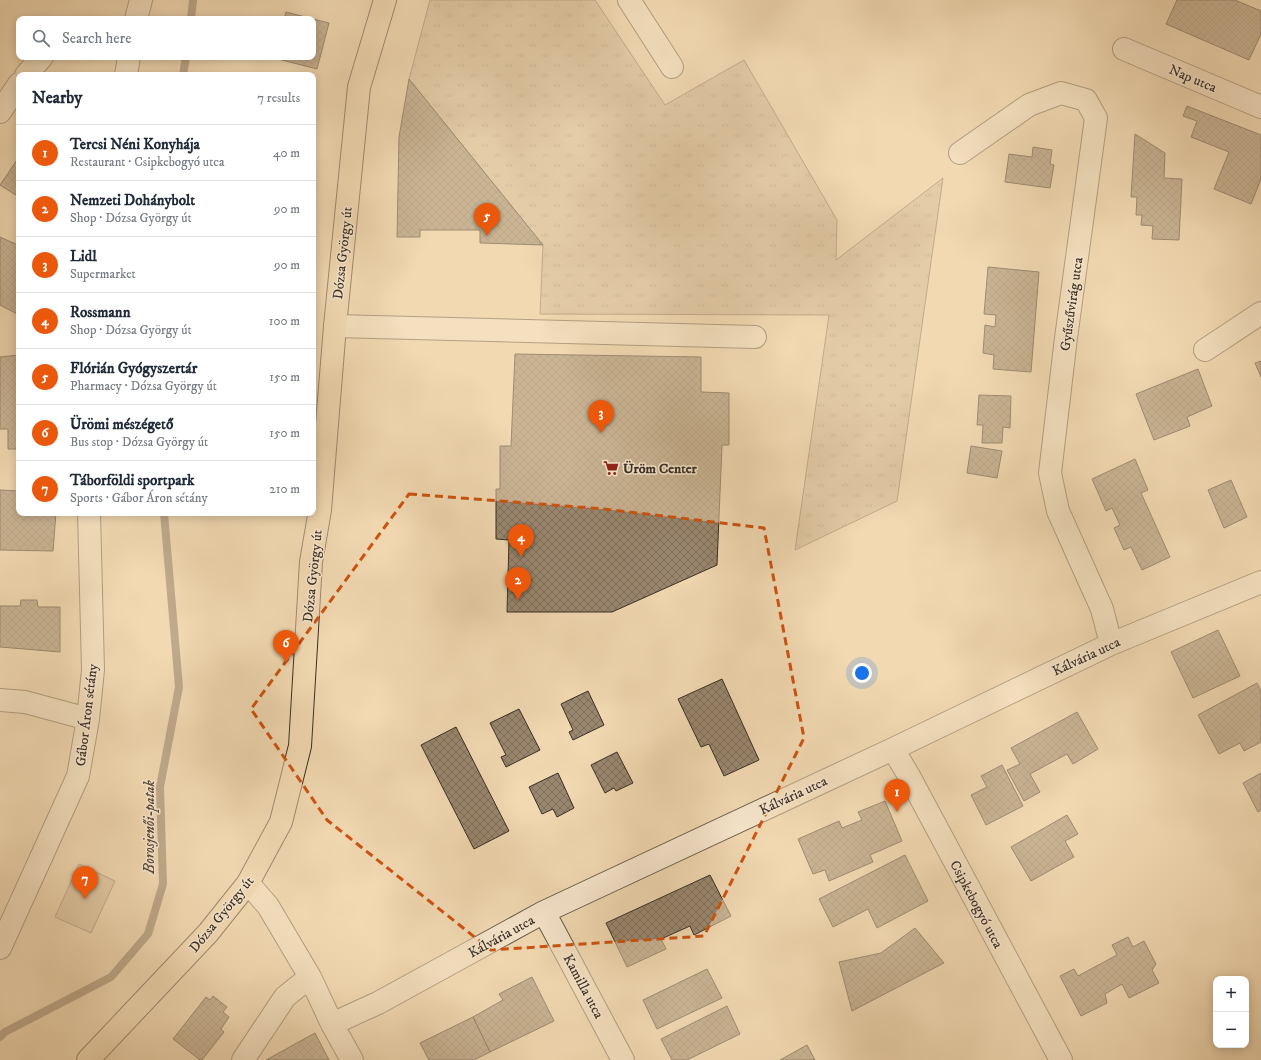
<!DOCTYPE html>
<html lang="en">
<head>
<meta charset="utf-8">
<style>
	:root { --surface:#fff; --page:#f2f2f3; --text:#1f2937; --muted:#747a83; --line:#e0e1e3; --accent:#ea580c }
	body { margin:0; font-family:"IM FELL DW Pica",serif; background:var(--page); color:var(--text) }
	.controls { position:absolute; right:12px; bottom:12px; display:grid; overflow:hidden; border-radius:8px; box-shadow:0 2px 10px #0003 }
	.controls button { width:36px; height:36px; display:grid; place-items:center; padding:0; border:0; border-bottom:1px solid var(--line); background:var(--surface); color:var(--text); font:20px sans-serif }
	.you { position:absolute; left:862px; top:673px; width:14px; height:14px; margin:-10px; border:3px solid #fff; border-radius:50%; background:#1a73e8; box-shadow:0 0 0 6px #1a73e833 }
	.badge { display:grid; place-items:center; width:26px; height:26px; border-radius:50%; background:var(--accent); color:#fff; font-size:13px; font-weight:700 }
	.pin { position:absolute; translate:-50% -33px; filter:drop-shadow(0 1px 2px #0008) }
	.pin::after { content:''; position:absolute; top:21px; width:14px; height:12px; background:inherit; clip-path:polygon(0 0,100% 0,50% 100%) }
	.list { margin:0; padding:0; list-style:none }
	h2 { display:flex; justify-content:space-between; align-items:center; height:52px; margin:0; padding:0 16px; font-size:17px }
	h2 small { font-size:13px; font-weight:400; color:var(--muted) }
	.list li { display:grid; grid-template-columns:26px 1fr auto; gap:12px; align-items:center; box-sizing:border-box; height:56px; padding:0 16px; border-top:1px solid var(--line) }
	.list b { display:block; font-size:15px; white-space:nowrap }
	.list p { margin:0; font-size:13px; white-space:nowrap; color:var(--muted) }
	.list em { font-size:13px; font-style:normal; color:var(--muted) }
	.icon { flex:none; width:22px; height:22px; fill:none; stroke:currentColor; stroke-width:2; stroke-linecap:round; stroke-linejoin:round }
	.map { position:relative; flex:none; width:1261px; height:1060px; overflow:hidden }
	.search { position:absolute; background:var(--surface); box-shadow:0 2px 10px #0003; left:16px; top:16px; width:300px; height:44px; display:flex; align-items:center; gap:10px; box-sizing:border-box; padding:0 14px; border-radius:8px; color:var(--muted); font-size:15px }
	.panel { position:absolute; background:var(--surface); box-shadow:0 2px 10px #0003; left:16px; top:72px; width:300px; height:444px; border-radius:8px }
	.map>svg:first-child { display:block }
	.grass { fill:url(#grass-tufts); stroke:#867660 }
	.pitch { fill:#d3bc9a; stroke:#867660 }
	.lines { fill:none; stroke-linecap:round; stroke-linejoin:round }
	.stream { stroke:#82725d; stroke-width:8 }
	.building { fill:url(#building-cross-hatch); stroke:#392f26 }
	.minor-casing { stroke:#675a49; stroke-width:24 }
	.major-casing { stroke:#392f26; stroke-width:24 }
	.minor { stroke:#f7e6cd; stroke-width:22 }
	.major { stroke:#f2d9b2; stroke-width:22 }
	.marked { fill:none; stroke:#ce5310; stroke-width:3; stroke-dasharray:8 5; stroke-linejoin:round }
	.labels { text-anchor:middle; stroke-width:3; stroke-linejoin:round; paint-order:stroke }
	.street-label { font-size:14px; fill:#392f26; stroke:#f7e6cd }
	.poi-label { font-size:14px; font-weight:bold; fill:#392f26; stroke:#f7e6cd; text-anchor:start }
	.water-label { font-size:15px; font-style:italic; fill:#584b3d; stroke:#f7e6cd }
</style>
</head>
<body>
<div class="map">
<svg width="1261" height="1060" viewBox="0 0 1261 1060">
	<defs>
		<pattern id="grass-tufts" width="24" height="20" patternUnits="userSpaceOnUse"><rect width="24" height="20" fill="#d3bc9a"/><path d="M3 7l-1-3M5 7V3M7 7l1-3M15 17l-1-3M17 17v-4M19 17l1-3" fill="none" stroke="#ac997d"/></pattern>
		<pattern id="building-cross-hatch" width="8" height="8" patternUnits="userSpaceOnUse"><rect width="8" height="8" fill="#99876f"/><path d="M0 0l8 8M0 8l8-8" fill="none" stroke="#7e6f5b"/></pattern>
	</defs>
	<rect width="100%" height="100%" fill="#f2d9b2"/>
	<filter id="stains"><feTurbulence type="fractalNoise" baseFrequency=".005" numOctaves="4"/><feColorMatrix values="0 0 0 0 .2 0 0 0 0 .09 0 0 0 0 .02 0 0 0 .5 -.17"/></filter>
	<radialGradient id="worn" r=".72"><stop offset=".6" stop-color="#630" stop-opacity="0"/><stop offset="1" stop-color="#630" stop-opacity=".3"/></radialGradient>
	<!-- grass -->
	<path class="grass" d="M430,0H595L665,105L744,60L837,220L836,260L943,178L897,501L795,550L829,315L540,314L543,245L409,79Z"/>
	<!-- pitch -->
	<path class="pitch" d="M79,864L115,881L91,933L55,917Z"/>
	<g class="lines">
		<!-- stream -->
		<path class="stream" d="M191,19L193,0
			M183,75L186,57
			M0,1037L5,1032L111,977L148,934L163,884L160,787L179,687L164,513"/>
	</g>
	<!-- building -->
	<path class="building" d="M1177,0H1235L1261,11V34L1249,60L1166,24Z
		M286,12L313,19H284Z
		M313,19L329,23L317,69L274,58L313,57Z
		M409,79L543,245L480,243V230H420V237H397L399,137Z
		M1187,106L1261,135V179L1251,204L1214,189L1229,152L1191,137L1197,121L1183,116Z
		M1135,134L1165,153L1164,178L1182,179L1179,240L1152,239L1153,226L1141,225L1142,215H1136L1137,197H1131Z
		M1033,147L1052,150L1050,164L1054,165L1050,188L1005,182L1009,154L1032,157Z
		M19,157V197L0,185Z
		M0,237L18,245L19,243V315L0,305Z
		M988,267L1039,272L1031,372L993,369L994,355L983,353L985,325L995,327L996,315L984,314Z
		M515,354L701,357V392L729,393V445H722L717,565L612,612H507L509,540L496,539V489H500V446H511Z
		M19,355V449H8V429H0V357Z
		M1261,361V377L1255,363Z
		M1198,369L1212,406L1187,417L1190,426L1154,440L1136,394Z
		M979,395L1011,396L1010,428L1003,427L1002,443H982L983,425H977Z
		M971,446L1002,451L997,478L967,473Z
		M1135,459L1148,490L1141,493L1170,557L1142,570L1131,547L1124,550L1114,528L1120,525L1112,508L1106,511L1092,479Z
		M1231,480L1247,517L1224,528L1208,490Z
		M0,490L19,491V513H56L53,551L0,550Z
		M21,600H37L38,607H60V652L0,647V606H20Z
		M1218,630L1240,676L1193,698L1171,652Z
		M722,679L759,760L724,776L709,744L701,747L678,699Z
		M1257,683L1261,691V742L1244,751L1240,743L1219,754L1198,715Z
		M588,691L604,725L573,740L569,732L573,730L561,704Z
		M519,709L540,750L506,767L501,757L506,755L490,723Z
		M1077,712L1098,749L1073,764L1067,754L1030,774L1040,792L1024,801L1007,770L1020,764L1011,748Z
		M456,727L509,831L474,849L421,745Z
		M617,752L633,783L616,791L614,788L605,793L591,765Z
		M1002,765L1023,806L986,825L971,795L987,787L981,776Z
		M558,773L574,808L557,817L553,809L542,814L529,787Z
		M1261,773V810L1258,812L1243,783Z
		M885,801L902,841L870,855L873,862L829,881L825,870L813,874L798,839L839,821L842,828L862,820L858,812Z
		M1067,815L1078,834L1065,841L1074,857L1031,881L1011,847Z
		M905,855L928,901L877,928L868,909L833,927L819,899Z
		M710,875L731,916L694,935L690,926L661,939L666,949L627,967L606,923Z
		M915,928L944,963L852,1011L839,962L881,953Z
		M1128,937L1133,947L1144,941L1156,964L1152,970L1159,983L1129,998L1122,984L1105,994L1107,1003L1081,1016L1060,976L1074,969L1078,976L1117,955L1112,945Z
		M707,969L722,998L657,1029L643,1000Z
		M532,977L554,1021L490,1052L473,1017L503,1000L499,994Z
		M213,996L227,1007L223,1012L229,1017L221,1029L224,1032L202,1060H200L173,1039L206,997L210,1000Z
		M727,1006L740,1034L687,1060H672L661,1039Z
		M473,1017L490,1052L474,1060H429L420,1043Z
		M315,1033L329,1060H266Z
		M807,1045L815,1060H780Z"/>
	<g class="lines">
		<defs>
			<path id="minor" d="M629,0L672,67
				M136,19L141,0
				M1124,49L1261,107
				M26,75L42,57
				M126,75L129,57
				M0,112L19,84
				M960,153L1029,105L1061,93L1086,100L1096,118L1066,338L1050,473L1058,511L1102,609L1111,644
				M335,326L755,337
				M1205,350L1261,313
				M0,700L25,702L88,719
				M893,749L909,776L1061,1060
				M248,883L268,906L310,977L332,1024L352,1060
				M544,912L623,1060
				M0,948L78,776L88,719L93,670L89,513
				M332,1024L378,1003L544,912L893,749L1111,644L1261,582
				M243,1060L285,997L310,977"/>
			<path id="major" d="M88,1060L208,933L248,883L281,822L300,746L311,562L320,510L335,326L359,87L385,0"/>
		</defs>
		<!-- minor casing -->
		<use href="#minor" class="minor-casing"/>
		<!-- major casing -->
		<use href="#major" class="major-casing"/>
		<!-- minor -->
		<use href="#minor" class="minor"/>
		<!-- major -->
		<use href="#major" class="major"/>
	</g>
	<!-- marked area -->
	<path d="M0 0H1261V1060H0ZM409,494L604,509L764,528L804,738L704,936L491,950L327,820L251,709Z" fill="#f2d9b2" fill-opacity=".55" fill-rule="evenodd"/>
	<path class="marked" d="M409,494L604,509L764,528L804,738L704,936L491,950L327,820L251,709Z"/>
	<!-- icons -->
	<defs>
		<symbol id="supermarket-bare" viewBox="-9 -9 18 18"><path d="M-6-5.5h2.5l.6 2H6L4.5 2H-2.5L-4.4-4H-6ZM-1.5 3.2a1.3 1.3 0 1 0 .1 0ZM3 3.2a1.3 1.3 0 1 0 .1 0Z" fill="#8f2418" stroke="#f7e6cd" stroke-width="2.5" paint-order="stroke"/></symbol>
	</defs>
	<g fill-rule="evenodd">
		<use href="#supermarket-bare" x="600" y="457" width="22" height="22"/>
	</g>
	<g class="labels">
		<!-- street labels -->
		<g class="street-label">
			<text transform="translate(1193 78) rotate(23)" y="5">Nap utca</text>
			<text transform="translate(342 253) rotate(-84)" y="5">Dózsa György út</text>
			<text transform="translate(1071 304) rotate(-82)" y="5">Gyűszűvirág utca</text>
			<text transform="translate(312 576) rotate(-84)" y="5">Dózsa György út</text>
			<text transform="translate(1086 656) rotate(-25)" y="5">Kálvária utca</text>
			<text transform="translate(86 715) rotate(-83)" y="5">Gábor Áron sétány</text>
			<text transform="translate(793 795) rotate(-25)" y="5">Kálvária utca</text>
			<text transform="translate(977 904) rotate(62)" y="5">Csipkebogyó utca</text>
			<text transform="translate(221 914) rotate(-51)" y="5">Dózsa György út</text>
			<text transform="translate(501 936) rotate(-29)" y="5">Kálvária utca</text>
			<text transform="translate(584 986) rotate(62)" y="5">Kamilla utca</text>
		</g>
		<!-- poi labels -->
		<g class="poi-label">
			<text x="623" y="473">Üröm Center</text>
		</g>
		<!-- water labels -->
		<g class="water-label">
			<text transform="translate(149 827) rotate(-90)" y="5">Borosjenői-patak</text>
		</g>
	</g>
	<rect width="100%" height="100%" filter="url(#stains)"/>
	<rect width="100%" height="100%" fill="url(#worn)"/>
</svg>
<div class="controls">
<button>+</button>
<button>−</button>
</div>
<div class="you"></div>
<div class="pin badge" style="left:897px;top:812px">1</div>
<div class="pin badge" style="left:518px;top:600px">2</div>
<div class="pin badge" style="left:601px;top:433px">3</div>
<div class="pin badge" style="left:521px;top:557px">4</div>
<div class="pin badge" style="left:487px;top:236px">5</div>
<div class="pin badge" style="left:286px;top:663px">6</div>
<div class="pin badge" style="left:85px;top:899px">7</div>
<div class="search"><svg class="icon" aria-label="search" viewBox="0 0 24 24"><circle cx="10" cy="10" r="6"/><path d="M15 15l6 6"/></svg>Search here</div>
<section class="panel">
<h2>Nearby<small>7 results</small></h2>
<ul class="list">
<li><span class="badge">1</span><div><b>Tercsi Néni Konyhája</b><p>Restaurant · Csipkebogyó utca</p></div><em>40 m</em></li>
<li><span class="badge">2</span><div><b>Nemzeti Dohánybolt</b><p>Shop · Dózsa György út</p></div><em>90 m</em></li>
<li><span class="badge">3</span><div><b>Lidl</b><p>Supermarket</p></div><em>90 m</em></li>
<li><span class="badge">4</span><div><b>Rossmann</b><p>Shop · Dózsa György út</p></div><em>100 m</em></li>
<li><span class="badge">5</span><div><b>Flórián Gyógyszertár</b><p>Pharmacy · Dózsa György út</p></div><em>150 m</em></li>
<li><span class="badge">6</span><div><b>Ürömi mészégető</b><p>Bus stop · Dózsa György út</p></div><em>150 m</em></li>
<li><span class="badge">7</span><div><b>Táborföldi sportpark</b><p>Sports · Gábor Áron sétány</p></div><em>210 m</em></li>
</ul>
</section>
</div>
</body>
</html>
